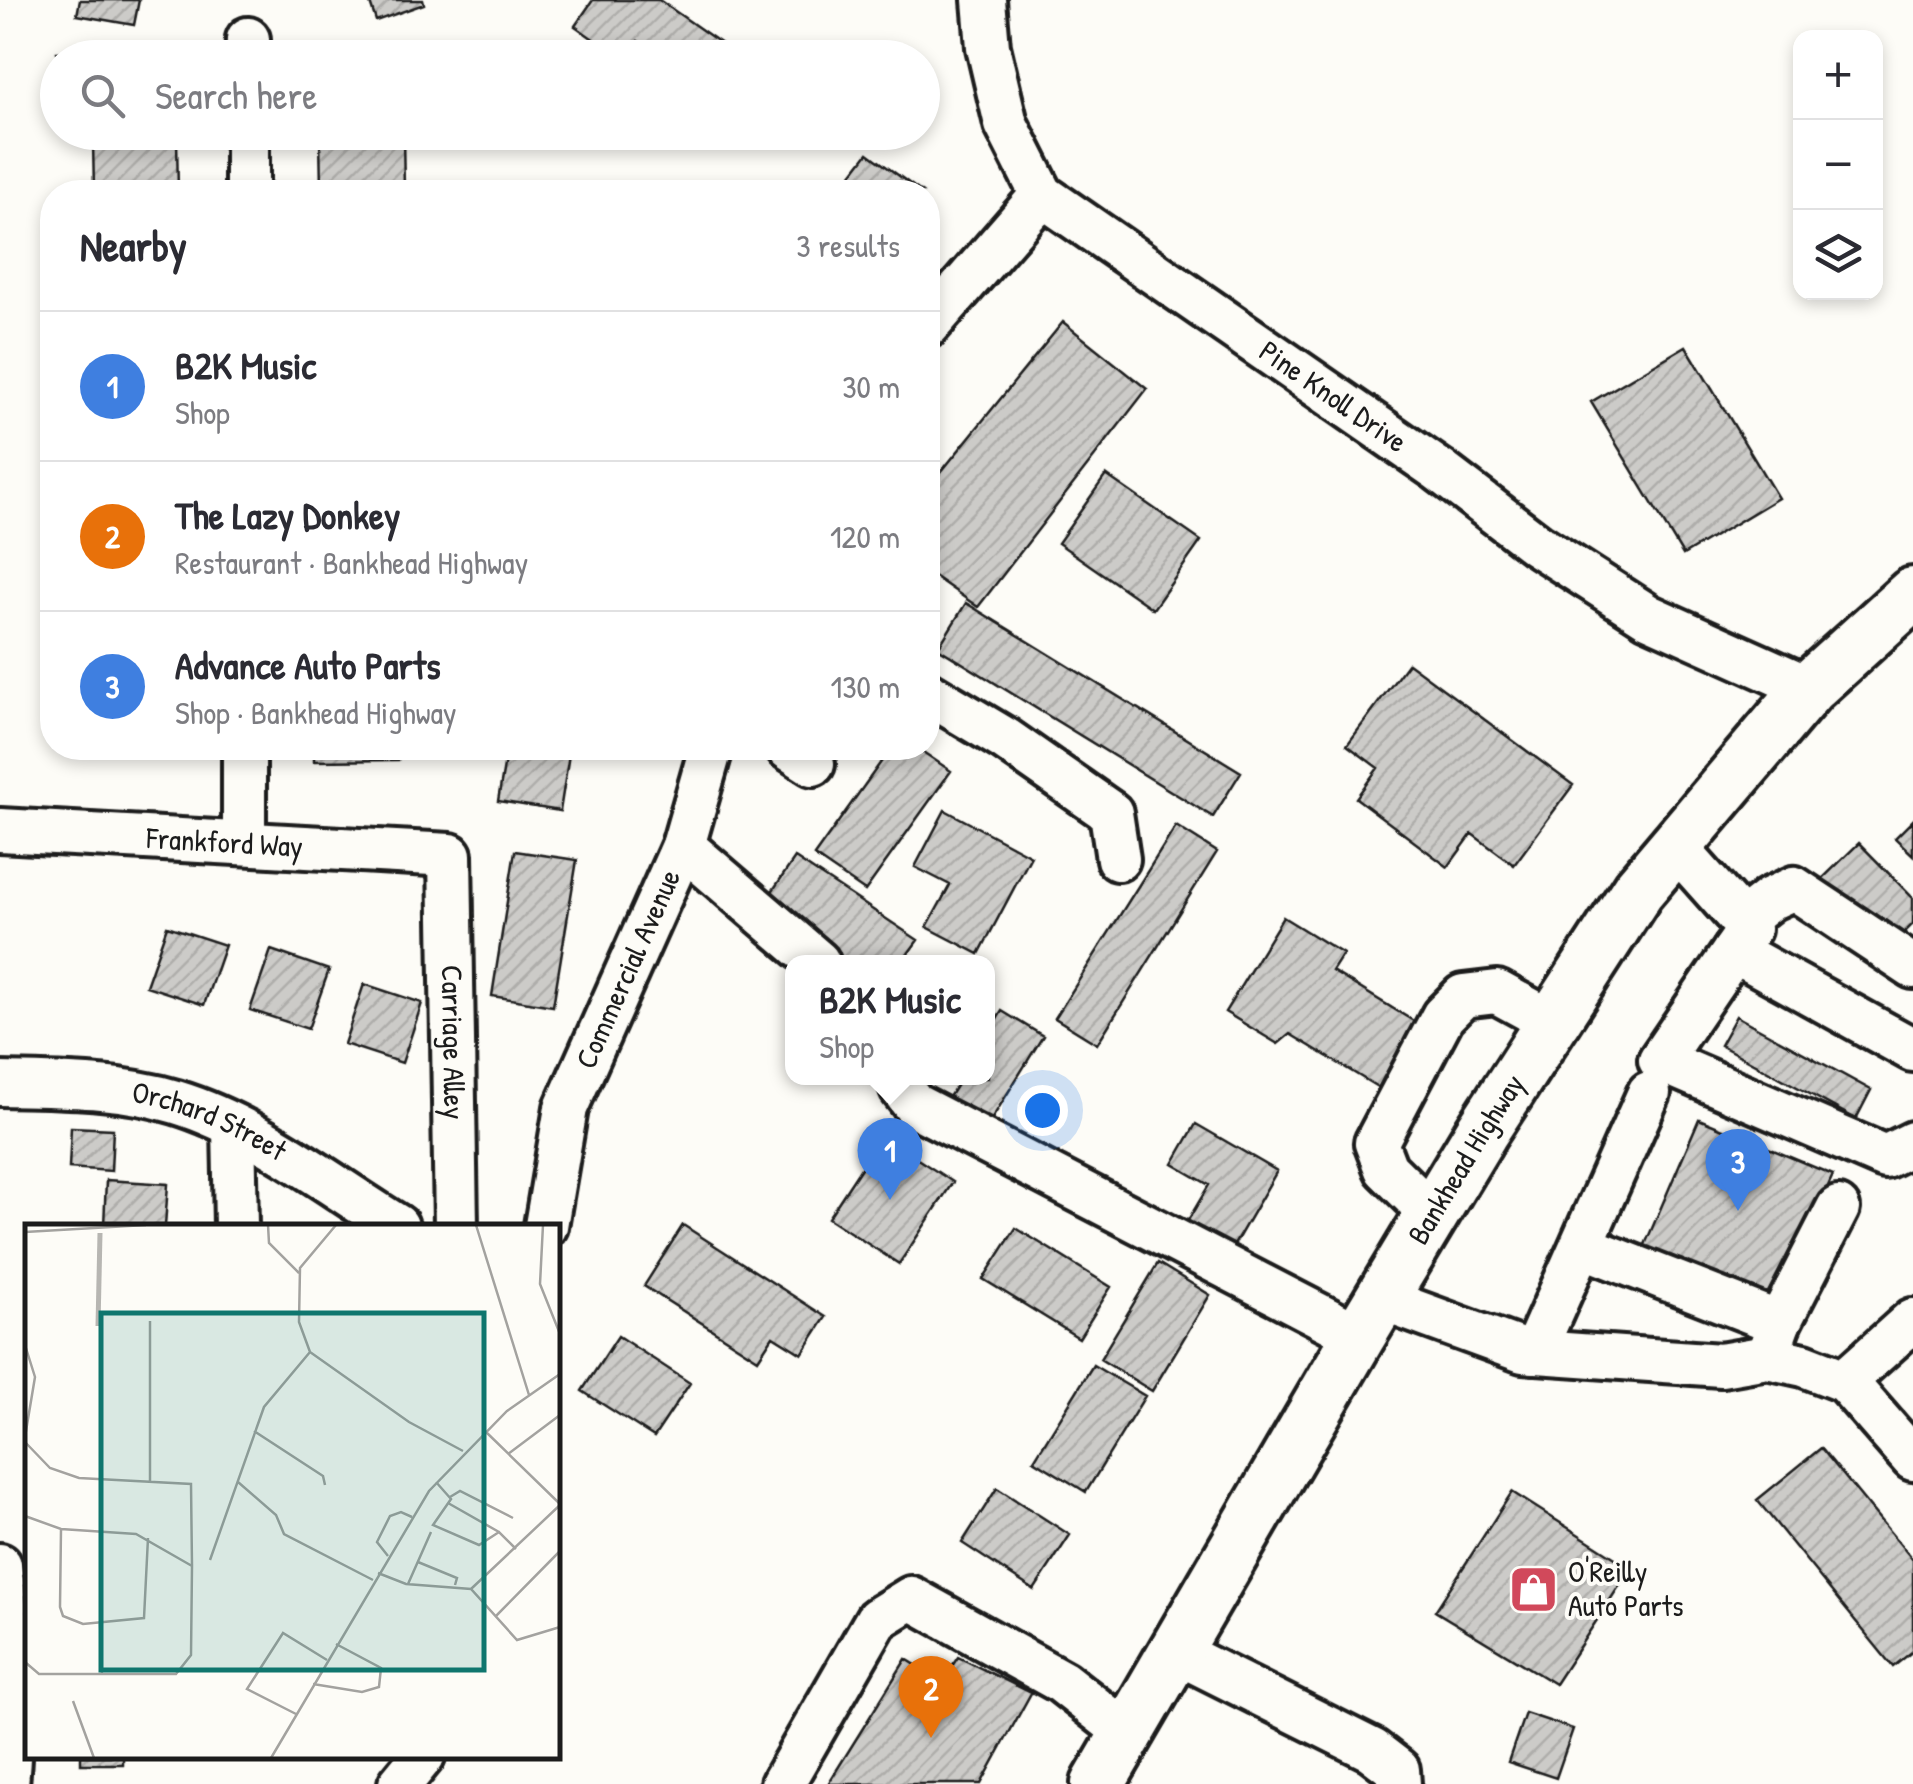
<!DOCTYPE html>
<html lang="en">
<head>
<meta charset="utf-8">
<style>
	:root { --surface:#fff; --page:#f2f2f3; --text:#2b2b33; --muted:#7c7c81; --line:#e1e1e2; --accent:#111827 }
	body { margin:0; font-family:"Patrick Hand",sans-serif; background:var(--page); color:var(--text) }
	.controls { position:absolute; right:30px; top:30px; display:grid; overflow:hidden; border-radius:20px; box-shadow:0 5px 15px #0003 }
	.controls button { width:90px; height:90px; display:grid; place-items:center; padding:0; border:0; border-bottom:2px solid var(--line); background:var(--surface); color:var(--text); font:50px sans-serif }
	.you { position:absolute; left:1042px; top:1110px; width:35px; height:35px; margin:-25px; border:8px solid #fff; border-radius:50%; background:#1a73e8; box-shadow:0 0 0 15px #1a73e833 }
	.badge { display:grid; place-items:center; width:65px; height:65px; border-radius:50%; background:var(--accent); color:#fff; font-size:32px; font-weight:700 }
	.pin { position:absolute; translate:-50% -82px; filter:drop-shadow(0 2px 5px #0008) }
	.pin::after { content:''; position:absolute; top:52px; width:35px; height:30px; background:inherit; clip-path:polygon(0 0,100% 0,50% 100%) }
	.popup { position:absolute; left:785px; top:955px; width:210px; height:130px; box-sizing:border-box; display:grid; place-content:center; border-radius:20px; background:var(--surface); filter:drop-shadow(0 2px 8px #0005); font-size:32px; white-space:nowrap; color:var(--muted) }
	.popup b { font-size:38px; color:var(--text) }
	.popup::after { content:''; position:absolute; left:50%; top:100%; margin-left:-20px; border:20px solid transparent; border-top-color:var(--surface) }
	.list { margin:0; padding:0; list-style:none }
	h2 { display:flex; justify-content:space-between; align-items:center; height:130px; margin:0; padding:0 40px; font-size:42px }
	h2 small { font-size:32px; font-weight:400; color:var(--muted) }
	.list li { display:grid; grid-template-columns:65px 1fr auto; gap:30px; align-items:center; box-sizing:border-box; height:150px; padding:0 40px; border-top:2px solid var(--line) }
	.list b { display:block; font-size:38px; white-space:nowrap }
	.list p { margin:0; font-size:32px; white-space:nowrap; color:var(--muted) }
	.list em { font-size:32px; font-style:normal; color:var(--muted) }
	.icon { flex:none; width:55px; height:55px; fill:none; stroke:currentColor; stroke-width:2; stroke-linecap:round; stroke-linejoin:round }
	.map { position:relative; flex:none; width:1913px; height:1784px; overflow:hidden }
	.search { position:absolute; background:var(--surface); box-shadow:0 5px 15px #0003; left:40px; top:40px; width:900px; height:110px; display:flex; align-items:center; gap:25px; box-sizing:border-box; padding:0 35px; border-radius:55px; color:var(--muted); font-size:38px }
	.panel { position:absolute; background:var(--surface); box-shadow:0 5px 15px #0003; left:40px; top:180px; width:900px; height:580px; border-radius:40px }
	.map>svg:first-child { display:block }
	.building { fill:url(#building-hatch); stroke:#1c1c1c; stroke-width:2.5 }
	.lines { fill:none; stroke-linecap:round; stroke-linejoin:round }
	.minor-casing { stroke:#1c1c1c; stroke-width:50 }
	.major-casing { stroke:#1c1c1c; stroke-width:60 }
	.minor { stroke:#fdfcf7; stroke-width:42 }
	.major { stroke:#fdfcf7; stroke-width:52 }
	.labels { text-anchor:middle; stroke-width:8; stroke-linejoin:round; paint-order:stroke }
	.street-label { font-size:30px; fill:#1c1c1c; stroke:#fdfcf7 }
	.poi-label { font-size:30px; fill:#1c1c1c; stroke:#fdfcf7; text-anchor:start }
	.inset-river { fill:none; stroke:#b7b6b2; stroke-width:5 }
	.inset-road { fill:none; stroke:#a3a29f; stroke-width:2.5 }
	.view { fill:#0f766e; fill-opacity:0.15; stroke:#0f766e; stroke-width:5 }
	.inset-edge { fill:none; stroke:#1c1c1c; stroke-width:5 }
</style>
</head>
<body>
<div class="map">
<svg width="1913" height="1784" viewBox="0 0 1913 1784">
	<defs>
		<pattern id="building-hatch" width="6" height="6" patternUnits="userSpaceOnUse" patternTransform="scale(2.5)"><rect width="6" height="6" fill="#cccbc8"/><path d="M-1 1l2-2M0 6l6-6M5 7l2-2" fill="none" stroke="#afaeab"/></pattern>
	</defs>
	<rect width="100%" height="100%" fill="#fdfcf7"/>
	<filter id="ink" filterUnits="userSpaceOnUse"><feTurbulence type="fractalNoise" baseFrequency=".01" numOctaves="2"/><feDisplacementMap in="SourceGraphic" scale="20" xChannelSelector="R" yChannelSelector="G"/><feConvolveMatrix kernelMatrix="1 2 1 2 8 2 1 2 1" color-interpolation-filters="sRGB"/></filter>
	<g filter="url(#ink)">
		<!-- building -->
		<path class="building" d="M80,0H139L134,25L77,15Z
			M369,0H423L424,4L376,21Z
			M593,0H659L742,58H663L638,41L626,58H620L575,26Z
			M366,50L408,58H365Z
			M140,51L141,58H58V67L57,52Z
			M403,135L404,189L321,190L320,137Z
			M177,139L178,192H94L93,140Z
			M868,153L921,192H838Z
			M1063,322L1147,389L978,607L928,572V488Z
			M1686,346L1778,498L1683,555L1591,402Z
			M1106,475L1201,541L1153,609L1058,543Z
			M966,603L1241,772L1213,817L938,648Z
			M1408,663L1573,785L1514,865L1472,834L1448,867L1356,798L1378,768L1347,745Z
			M314,748H397L398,760L314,761Z
			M507,748H570L560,811L498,801Z
			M891,748H917L951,771L865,891L814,856Z
			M945,810L1031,856L979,954L927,927L950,885L915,867Z
			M1913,820V855L1895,838Z
			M1176,826L1217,852L1097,1044L1055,1018Z
			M1859,843L1913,898V924L1890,947L1822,879Z
			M515,851L577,860L553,1006L492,996Z
			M795,858L918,940L902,962H840L760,909Z
			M1283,917L1343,954L1332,971L1433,1033L1394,1097L1290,1034L1278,1044L1225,1012Z
			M167,926L225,945L204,1005L146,986Z
			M271,950L329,970L308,1029L250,1010Z
			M364,984L422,1003L402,1063L344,1044Z
			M1002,1011L1043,1036L990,1122L949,1097L961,1078H988V1034Z
			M1736,1016L1871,1090L1856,1119L1720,1045Z
			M1699,1119L1833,1175L1774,1305L1644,1247Z
			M1196,1124L1277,1171L1226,1259L1181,1232L1209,1185L1173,1164Z
			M71,1127L113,1129L111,1171L69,1168Z
			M882,1136L953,1182L899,1264L828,1218Z
			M106,1180L168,1184L165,1226H104Z
			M683,1225L826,1317L802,1354L773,1336L758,1359L644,1286Z
			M1016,1228L1111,1287L1079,1338L983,1279Z
			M1158,1263L1210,1295L1152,1391L1100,1359Z
			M618,1336L690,1383L654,1437L582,1391Z
			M1093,1365L1145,1396L1086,1492L1034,1460Z
			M1821,1448L1913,1560V1651L1893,1667L1757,1500Z
			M997,1488L1070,1535L1034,1590L962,1543Z
			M1512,1492L1631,1568L1555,1684L1435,1611Z
			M958,1657L1031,1693L981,1784H828L906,1659L942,1681Z
			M1525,1713L1573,1729L1556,1778L1508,1762Z
			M81,1756H123V1764H81Z"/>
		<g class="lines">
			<defs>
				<g id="minor">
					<path id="s1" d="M984,0L988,47L1006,124L1042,195L1439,470L1536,544L1648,616L1809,688"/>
					<path d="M247,58L248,39"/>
					<path d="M247,192V132"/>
					<path d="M928,326L1042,195"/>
					<path d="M928,693L1005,739L1111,813L1118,859"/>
					<path d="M788,748L813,764"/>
					<path id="s2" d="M0,830L450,855L456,1226"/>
					<path d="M244,843V748"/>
					<path d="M683,846L818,962"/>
					<path d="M1675,846L1749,929L1660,1060L1885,1157L1913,1143"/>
					<path d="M1742,921L1770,899L1794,888L1913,967"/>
					<path d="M1734,951L1913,1050"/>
					<path d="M903,1078L902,1089L914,1105L1359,1336"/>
					<path id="s3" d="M0,1084C58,1085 120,1085 176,1102C255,1126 327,1183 397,1226"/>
					<path d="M234,1126L236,1226"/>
					<path d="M1432,1214L1386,1169L1376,1143L1443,1016L1463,996L1497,992L1552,1022"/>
					<path id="s4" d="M546,1226L566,1108L683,846L711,748"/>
					<path d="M1582,1246L1779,1323L1767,1357"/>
					<path d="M1381,1299L1523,1351L1721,1365L1767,1357L1804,1365L1845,1381L1913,1459"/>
					<path d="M1779,1323L1838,1208"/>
					<path d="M1534,1352L1649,1093"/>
					<path d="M1845,1381L1913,1320"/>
					<path d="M0,1565C11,1639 14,1709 7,1784"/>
					<path d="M1174,1651L1372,1750L1398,1770L1399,1784"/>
					<path d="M400,1784L423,1756"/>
					<path d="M782,1784L877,1619L911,1598L1062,1682L1127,1733"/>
				</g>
				<g id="major">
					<path id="s5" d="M1098,1784L1359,1336L1481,1133L1638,890L1809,688L1913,594"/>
				</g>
			</defs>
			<!-- minor casing -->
			<use href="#minor" class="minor-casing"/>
			<!-- major casing -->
			<use href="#major" class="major-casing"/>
			<!-- minor -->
			<use href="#minor" class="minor"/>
			<!-- major -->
			<use href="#major" class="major"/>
		</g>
	</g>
	<!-- icons -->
	<defs>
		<symbol id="shop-square" viewBox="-11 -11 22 22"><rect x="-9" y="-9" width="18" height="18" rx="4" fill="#d1495b" stroke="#fdfcf7"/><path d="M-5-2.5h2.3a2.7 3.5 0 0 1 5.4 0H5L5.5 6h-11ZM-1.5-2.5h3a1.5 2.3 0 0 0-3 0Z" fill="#fff"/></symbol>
	</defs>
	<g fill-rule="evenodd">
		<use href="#shop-square" x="1506" y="1562" width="55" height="55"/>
	</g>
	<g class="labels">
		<!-- street labels -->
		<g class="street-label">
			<text dy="10" stroke="none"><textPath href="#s1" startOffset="560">Pine Knoll Drive</textPath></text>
			<text dy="10" stroke="none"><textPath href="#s2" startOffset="225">Frankford Way</textPath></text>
			<text dy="10" stroke="none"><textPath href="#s4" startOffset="272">Commercial Avenue</textPath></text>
			<text dy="10" stroke="none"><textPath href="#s2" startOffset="638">Carriage Alley</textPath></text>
			<text dy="10" stroke="none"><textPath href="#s3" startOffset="215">Orchard Street</textPath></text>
			<text dy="10" stroke="none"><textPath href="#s5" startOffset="725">Bankhead Highway</textPath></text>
		</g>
		<!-- poi labels -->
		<g class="poi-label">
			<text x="1568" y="1582">O'Reilly<tspan x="1568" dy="34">Auto Parts</tspan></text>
		</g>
	</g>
	<!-- overview -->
	<g transform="translate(25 1224)">
		<rect width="535" height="535" fill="#fdfcf7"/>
		<path class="inset-river" d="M73,102L75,9"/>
		<path class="inset-road" d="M243,1L244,19L274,49M311,1L275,44L274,98L285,128L384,198L438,227M451,1L504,171M518,1L515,60L535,110M0,8L121,1M0,121L10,153L0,213M229,207L298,252L300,261M460,207L535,280M0,218L25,244L54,254L166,260L167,342L166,431L151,450H14L0,438M483,230L535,191M125,258V97M213,258L251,291L259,310L348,356M411,258L426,275L408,301L454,321L474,308L491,325M425,273L435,267L488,294M423,279L474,308M0,292L36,305L111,310L167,342M36,305L35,383L38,392L58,400L119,394L123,314M363,332L352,318L365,292L376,288L387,293M185,336L239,183L285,128M393,338L432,354L430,361M353,349L381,360L446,365L492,416L535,403M383,360L406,308M446,365L535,281M470,393L535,327M75,400L77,451M288,460L337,468L354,463L356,444L311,420M48,477L69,534M271,490L222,465L258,409L302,436M246,534L404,267L482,187L535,150"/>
		<path class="view" d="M76,89H459V446H76Z"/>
		<rect width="535" height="535" class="inset-edge"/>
	</g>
</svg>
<div class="controls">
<button>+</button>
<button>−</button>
<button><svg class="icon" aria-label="layers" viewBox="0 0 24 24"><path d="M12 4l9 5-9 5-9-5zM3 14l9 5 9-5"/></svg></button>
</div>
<div class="you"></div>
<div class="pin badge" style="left:890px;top:1200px;background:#3f7fe0">1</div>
<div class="popup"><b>B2K Music</b>Shop</div>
<div class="pin badge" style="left:931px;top:1738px;background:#e8710a">2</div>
<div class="pin badge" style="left:1738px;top:1211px;background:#3f7fe0">3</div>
<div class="search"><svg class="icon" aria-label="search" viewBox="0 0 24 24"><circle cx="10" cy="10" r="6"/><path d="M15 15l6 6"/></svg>Search here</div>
<section class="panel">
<h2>Nearby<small>3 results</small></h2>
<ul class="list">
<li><span class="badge" style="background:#3f7fe0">1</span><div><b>B2K Music</b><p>Shop</p></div><em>30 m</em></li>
<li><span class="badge" style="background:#e8710a">2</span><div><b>The Lazy Donkey</b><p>Restaurant · Bankhead Highway</p></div><em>120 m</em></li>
<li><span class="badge" style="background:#3f7fe0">3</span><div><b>Advance Auto Parts</b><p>Shop · Bankhead Highway</p></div><em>130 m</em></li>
</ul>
</section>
</div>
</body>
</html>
